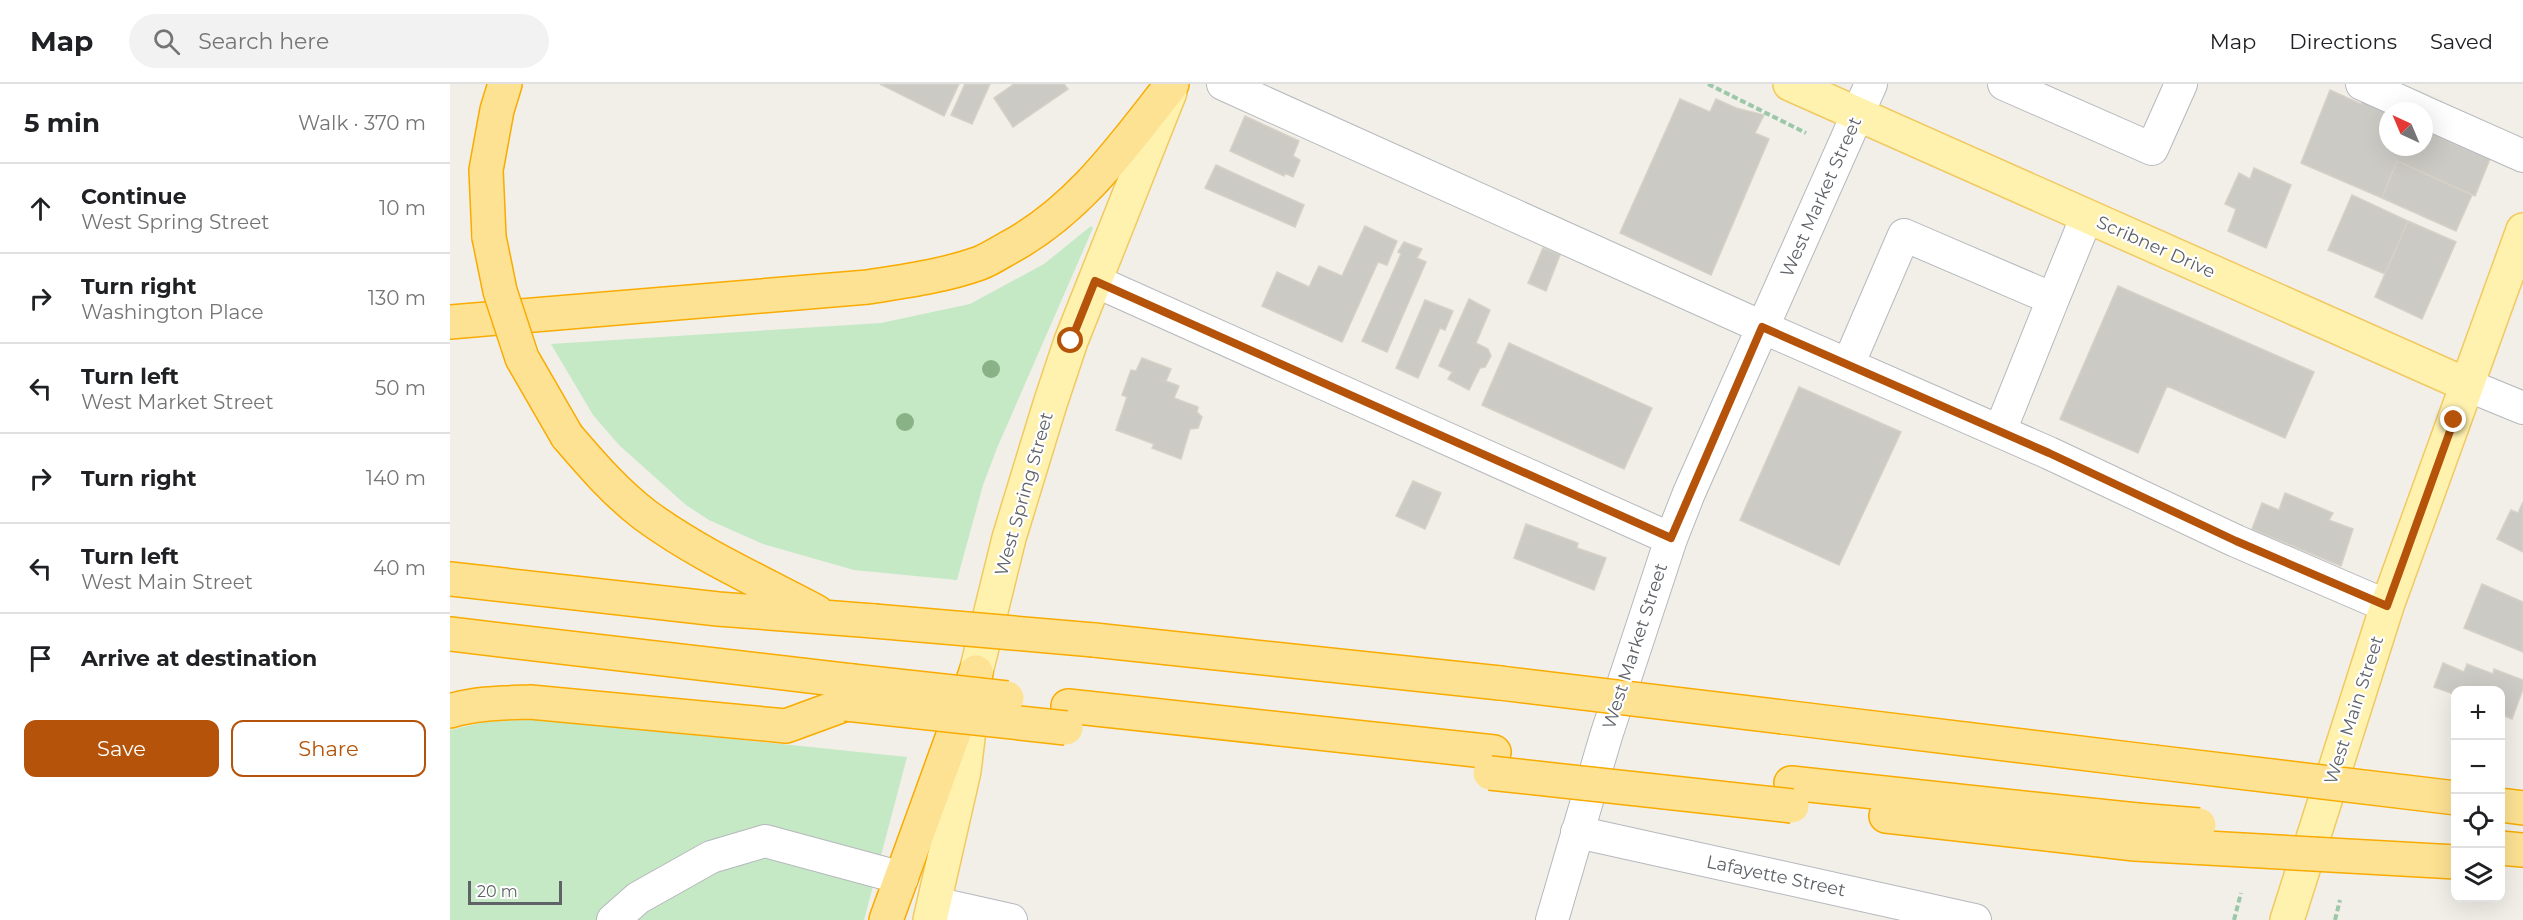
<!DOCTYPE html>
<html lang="en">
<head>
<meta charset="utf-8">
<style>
	:root { --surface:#fff; --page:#f2f2f2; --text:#202124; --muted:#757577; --line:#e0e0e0; --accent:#b45309 }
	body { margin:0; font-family:Montserrat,sans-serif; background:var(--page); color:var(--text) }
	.controls { position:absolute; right:18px; bottom:18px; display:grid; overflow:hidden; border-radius:12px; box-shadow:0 6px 24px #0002 }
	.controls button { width:54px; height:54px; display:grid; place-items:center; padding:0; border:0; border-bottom:2px solid var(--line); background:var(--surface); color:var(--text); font:30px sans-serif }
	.compass { position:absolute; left:1929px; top:18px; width:54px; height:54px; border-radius:50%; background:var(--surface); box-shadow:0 6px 24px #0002; rotate:316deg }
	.scale { position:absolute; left:18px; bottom:15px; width:94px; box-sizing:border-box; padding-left:6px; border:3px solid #5f6368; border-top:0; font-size:16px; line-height:21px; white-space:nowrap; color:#5f6368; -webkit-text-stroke:4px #fff; paint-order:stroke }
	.stop { position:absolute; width:18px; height:18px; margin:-14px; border:4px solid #b45309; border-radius:50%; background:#fff }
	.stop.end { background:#b45309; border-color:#fff; box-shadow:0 2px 6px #0008 }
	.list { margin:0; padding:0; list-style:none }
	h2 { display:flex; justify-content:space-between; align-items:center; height:78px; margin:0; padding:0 24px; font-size:26px }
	h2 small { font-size:20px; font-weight:400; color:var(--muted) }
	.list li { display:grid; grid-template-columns:39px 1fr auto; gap:18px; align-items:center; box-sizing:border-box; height:90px; padding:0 24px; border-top:2px solid var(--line) }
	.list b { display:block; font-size:22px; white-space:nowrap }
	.list p { margin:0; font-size:20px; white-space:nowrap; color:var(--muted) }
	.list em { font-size:20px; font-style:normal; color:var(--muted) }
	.actions { display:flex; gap:12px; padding:18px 24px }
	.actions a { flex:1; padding:14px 0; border:2px solid var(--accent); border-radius:12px; text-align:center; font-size:21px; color:var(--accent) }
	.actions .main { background:var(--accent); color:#fff }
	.icon { flex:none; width:33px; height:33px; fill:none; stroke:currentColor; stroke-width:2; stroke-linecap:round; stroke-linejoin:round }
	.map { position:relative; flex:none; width:2073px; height:836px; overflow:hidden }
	header { display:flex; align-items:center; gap:36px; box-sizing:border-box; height:84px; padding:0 30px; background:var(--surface); border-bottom:2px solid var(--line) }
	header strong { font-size:28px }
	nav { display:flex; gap:33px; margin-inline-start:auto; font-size:21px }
	.search { width:420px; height:54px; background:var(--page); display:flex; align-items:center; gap:15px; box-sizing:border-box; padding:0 21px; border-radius:33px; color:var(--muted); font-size:22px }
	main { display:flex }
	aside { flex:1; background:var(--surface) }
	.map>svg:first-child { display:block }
	.green { fill:#c5e8c5 }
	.building { fill:#cccac5; stroke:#d6d1c6; stroke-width:1.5 }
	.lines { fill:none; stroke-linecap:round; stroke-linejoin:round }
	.minor-casing { stroke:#b5b8bc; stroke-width:34 }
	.major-casing { stroke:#f2c960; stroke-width:36 }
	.highway-casing { stroke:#f9ab00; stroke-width:36 }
	.path { stroke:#9cc7a9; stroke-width:4; stroke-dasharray:6 3; stroke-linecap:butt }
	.minor { stroke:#fff; stroke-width:32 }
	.major { stroke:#fff2af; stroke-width:33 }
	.highway { stroke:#fde293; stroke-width:33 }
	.highway-bridge-casing { stroke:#f9ab00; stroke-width:36; stroke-linecap:butt }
	.highway-bridge { stroke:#fde293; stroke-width:33 }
	.tree { fill:#89b387 }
	.route { stroke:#b45309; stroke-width:8 }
	.labels { text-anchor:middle; stroke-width:4.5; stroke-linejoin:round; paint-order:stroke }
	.street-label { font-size:18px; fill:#5f6368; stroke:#fff }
</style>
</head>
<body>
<header>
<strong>Map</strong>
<div class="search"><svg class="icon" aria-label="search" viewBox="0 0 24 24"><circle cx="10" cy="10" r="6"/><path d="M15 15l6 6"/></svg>Search here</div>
<nav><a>Map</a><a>Directions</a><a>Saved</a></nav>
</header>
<main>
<aside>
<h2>5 min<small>Walk · 370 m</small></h2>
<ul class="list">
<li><svg class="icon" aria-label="ahead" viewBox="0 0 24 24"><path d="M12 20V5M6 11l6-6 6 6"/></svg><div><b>Continue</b><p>West Spring Street</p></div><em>10 m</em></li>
<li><svg class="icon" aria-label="right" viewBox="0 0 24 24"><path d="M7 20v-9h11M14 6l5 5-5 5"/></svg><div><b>Turn right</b><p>Washington Place</p></div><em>130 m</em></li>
<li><svg class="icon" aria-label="left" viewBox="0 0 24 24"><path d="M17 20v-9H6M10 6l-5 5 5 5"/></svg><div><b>Turn left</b><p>West Market Street</p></div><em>50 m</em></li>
<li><svg class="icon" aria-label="right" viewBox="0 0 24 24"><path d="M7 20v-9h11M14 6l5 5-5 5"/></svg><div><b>Turn right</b></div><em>140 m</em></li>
<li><svg class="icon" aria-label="left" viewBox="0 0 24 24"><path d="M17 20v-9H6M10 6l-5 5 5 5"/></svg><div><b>Turn left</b><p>West Main Street</p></div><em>40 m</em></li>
<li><svg class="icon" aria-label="arrive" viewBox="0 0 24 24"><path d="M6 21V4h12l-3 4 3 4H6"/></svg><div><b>Arrive at destination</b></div></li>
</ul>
<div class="actions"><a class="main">Save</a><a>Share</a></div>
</aside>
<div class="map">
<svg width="2073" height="836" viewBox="0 0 2073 836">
	<rect width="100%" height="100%" fill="#f1efe8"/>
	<!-- green -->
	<path class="green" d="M641,142L643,144L547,364L533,401L507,496L404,486L313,460L259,436L236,421L169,361L143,331L101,260L431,239L520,220L594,180Z
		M88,635L457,673L414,836H0V646L35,638Z"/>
	<!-- building -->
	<path class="building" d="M430,0H509L494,32Z
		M515,0H540L522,40L501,31Z
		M564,0H614L618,5L563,43L544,14Z
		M1880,6L1911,20L1913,16L1938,27V63H1974V43L1989,50L1988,53L2040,75L2025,112L1947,77L1932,114L1851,79Z
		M1230,15L1260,28L1266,15L1286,24L1314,31L1305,49L1319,55L1261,191L1170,149Z
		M795,32L849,57L843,72L850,76L843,93L835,89L834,92L780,67Z
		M1947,77L2022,111L2006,147L1932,114Z
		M766,81L854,121L845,143L755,104Z
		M1804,84L1841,101L1816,164L1778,147L1786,125L1775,120L1789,89L1800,95Z
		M1902,111L1958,137L1935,190L1878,166Z
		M1958,137L2006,158L1972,235L1925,213Z
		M915,142L947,157L937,181L928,178L892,258L812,222L827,188L859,203L869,182L892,192Z
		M954,158L972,165L967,174L976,178L937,268L912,257L951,170L948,168Z
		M1093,164L1110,171L1096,207L1078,199Z
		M1668,202L1864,288L1835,354L1717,302L1688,369L1610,335Z
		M1019,215L1040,226L1026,259L1038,265L1041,272L1035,283L1030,284L1019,306L998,295L1002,288L989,282Z
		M975,216L1003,227L995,246L990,244L968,294L946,284Z
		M1059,259L1202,324L1174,385L1032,321Z
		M692,274L721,285L716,297L729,302L724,314L748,323L747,328L752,333L748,344L740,345L731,375L702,364L704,360L666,346L677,313L672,311L681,286L686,287Z
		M1349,303L1451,348L1389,481L1290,436Z
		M963,397L991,409L975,445L946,432Z
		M1835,409L1883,429L1879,436L1903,445L1891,482L1802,445L1812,419L1829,426Z
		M2073,418V468L2047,455L2061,426L2068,429Z
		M1076,440L1128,459L1127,464L1156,474L1144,506L1064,474Z
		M2032,500L2073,518V568L2014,544Z
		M1993,579L2014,588L2017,580L2043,590L2044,585L2073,596V605L2062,635L2050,630V606H2006V611L1984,603Z"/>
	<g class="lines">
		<defs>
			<path id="minor" d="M773,0L1312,243L1599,369L1786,457L1937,522
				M1554,0L1702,65L1731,0
				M1912,0L1972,27
				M1974,28L2073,72
				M645,197L1221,455
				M1398,281L1454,151L1603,215L1637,132
				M2017,301L2073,324
				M1550,347L1603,215
				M1127,748L1525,836
				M485,819L561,836
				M163,836L188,814L261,773L315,757L452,794
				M1102,836L1156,652L1221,455L1239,409L1421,0"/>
			<path id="major" d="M1340,0L2017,301
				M480,836L514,687L526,588L559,454L600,320L621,257L720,8
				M1837,836L1937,522L2073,146"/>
			<path id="highway" d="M39,153L36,86L47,26L55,0
				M0,238L418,203C456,197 494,192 530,179C540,175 549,169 558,164C629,126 674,61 722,0
				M117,352C141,380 166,409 195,431C248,470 309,497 367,528
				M0,495L268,525L424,537
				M0,550L402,597
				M644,556L1050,599
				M618,622L1044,668
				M0,627C26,619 53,619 80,618L336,642L396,620
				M1333,633L1704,678
				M1341,699L1687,736
				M2050,721L2073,724
				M1436,732L1685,760
				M2050,764L2073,766
				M436,836L526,588"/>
		</defs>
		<!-- minor casing -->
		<use href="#minor" class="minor-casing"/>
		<!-- major casing -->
		<use href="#major" class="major-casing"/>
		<!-- highway casing -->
		<use href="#highway" class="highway-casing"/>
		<!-- path -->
		<path class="path" d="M1258,0L1356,49
			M1784,836L1791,809
			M1885,836L1890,816"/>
		<!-- minor -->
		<use href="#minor" class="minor"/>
		<!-- major -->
		<use href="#major" class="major"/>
		<!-- highway -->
		<use href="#highway" class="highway"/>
		<defs>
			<path id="highway-bridge" d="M39,153L50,207L72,274L117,352
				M424,537L644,556
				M402,597L557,614
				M1050,599L1333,633
				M396,620L616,644
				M1704,678L2006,714
				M1040,689L1342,722
				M1687,736L1749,741
				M1685,760L2006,778"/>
		</defs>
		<!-- highway-bridge casing -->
		<use href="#highway-bridge" class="highway-bridge-casing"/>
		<!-- highway-bridge -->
		<use href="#highway-bridge" class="highway-bridge"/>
	</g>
	<!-- trees -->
	<g class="tree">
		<circle cx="541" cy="285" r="9"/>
		<circle cx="455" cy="338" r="9"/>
	</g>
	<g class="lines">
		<!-- route -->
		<path class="route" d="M621,257L645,197L1221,454L1312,243L1599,369L1786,457L1937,522L2004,336"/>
	</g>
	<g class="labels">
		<!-- street labels -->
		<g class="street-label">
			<text transform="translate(1371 113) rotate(-66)" y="6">West Market Street</text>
			<text transform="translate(1706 163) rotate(24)" y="6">Scribner Drive</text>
			<text transform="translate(574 410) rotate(-74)" y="6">West Spring Street</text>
			<text transform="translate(1185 562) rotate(-72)" y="6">West Market Street</text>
			<text transform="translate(1904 626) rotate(-72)" y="6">West Main Street</text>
			<text transform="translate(1326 792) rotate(12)" y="6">Lafayette Street</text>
		</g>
	</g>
</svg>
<div class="controls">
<button>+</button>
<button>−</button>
<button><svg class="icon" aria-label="locate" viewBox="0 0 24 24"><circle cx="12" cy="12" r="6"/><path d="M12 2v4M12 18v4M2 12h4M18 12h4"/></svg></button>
<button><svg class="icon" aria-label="layers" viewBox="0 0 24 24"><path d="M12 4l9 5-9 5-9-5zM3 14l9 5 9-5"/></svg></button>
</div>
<svg class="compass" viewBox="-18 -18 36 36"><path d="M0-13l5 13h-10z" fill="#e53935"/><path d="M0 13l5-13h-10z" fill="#757577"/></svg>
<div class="scale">20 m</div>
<div class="stop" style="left:621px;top:257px"></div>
<div class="stop end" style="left:2004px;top:336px"></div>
</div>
</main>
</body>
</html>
